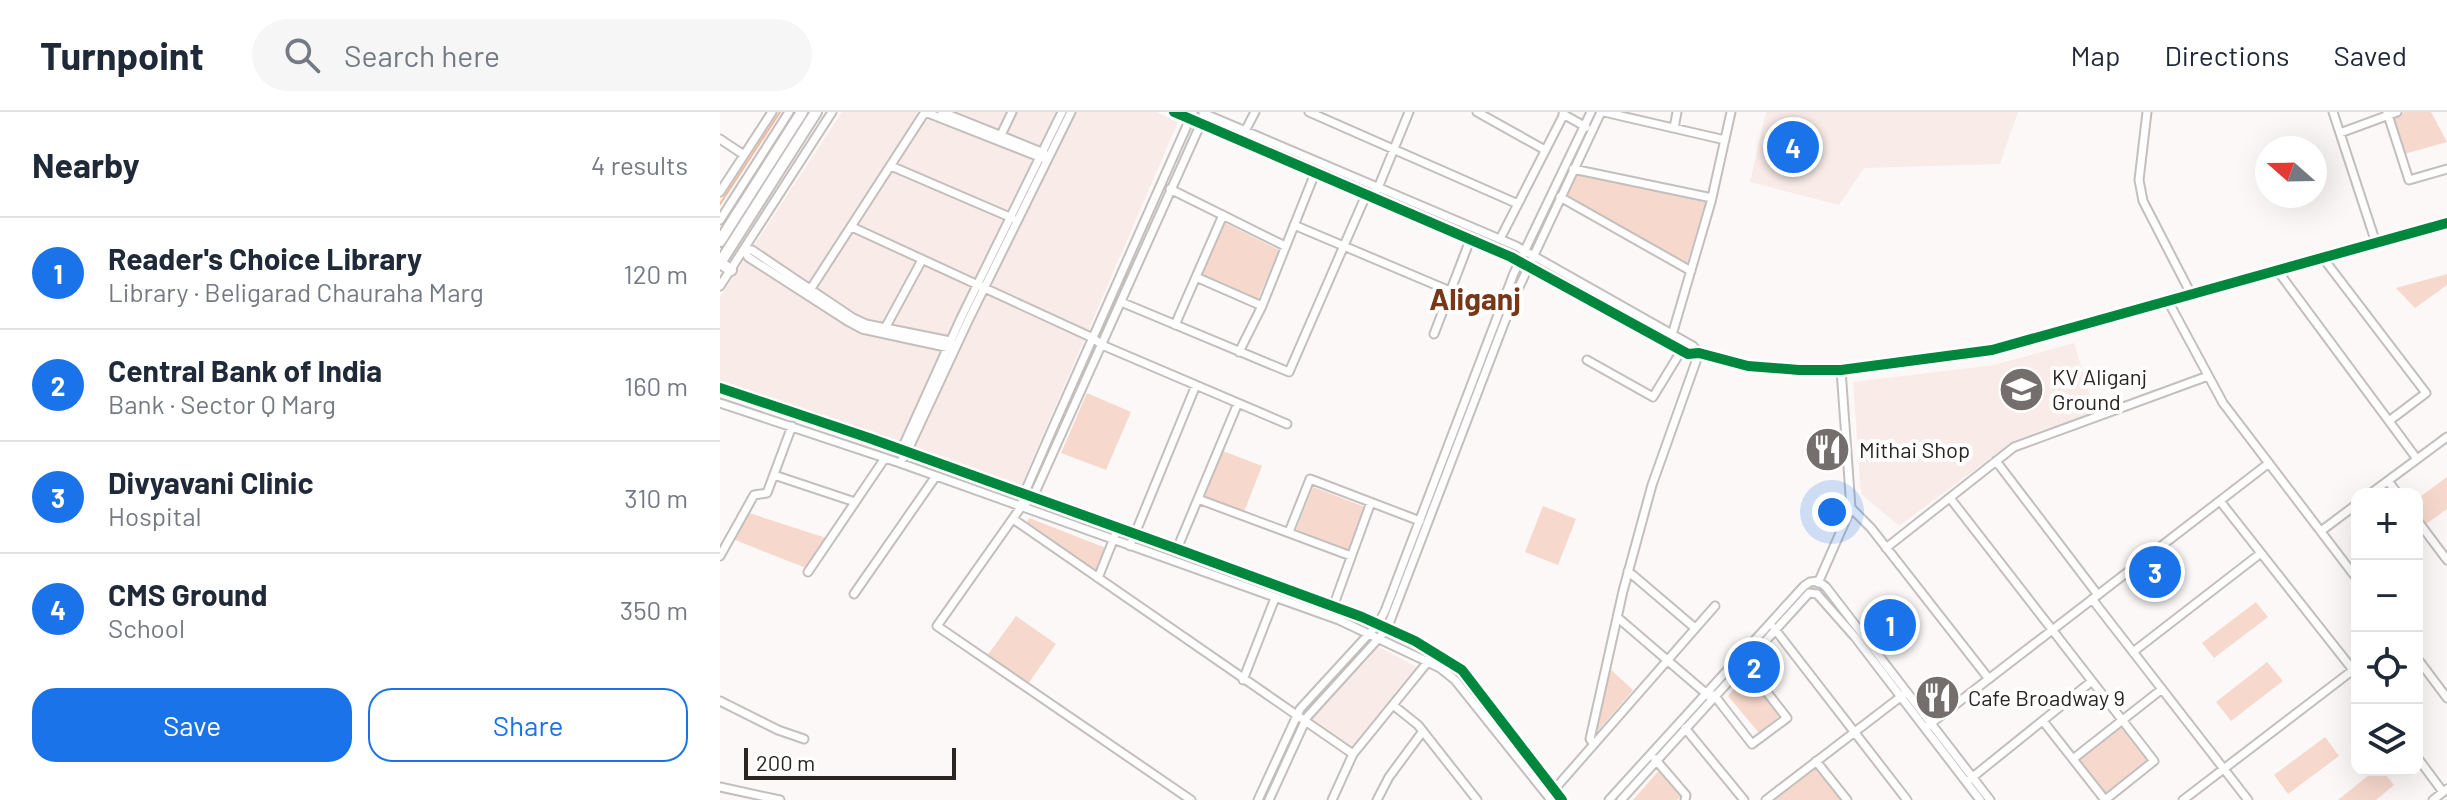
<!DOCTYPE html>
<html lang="en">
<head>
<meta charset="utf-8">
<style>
	:root { --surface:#fff; --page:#f6f6f7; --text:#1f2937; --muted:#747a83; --line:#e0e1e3; --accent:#1a73e8 }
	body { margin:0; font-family:Barlow,sans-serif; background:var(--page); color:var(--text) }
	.controls { position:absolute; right:24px; bottom:24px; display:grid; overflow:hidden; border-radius:16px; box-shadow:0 8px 32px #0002 }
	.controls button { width:72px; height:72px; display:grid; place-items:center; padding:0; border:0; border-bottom:2px solid var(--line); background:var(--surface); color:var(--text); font:40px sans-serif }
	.compass { position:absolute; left:1535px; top:24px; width:72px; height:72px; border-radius:50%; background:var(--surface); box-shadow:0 8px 32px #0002; rotate:290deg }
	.scale { position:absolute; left:24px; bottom:20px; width:212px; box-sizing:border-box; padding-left:8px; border:4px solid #2a2422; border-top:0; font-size:22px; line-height:28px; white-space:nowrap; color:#2a2422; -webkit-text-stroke:6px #fff; paint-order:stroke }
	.you { position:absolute; left:1112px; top:400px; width:28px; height:28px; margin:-20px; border:6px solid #fff; border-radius:50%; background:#1a73e8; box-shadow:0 0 0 12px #1a73e833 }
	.badge { display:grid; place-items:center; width:52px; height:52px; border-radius:50%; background:var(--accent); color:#fff; font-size:26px; font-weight:700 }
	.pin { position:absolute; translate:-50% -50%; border:4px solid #fff; box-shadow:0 2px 8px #0006 }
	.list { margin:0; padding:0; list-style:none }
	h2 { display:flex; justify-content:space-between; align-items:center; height:104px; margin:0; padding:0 32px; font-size:34px }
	h2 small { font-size:26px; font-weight:400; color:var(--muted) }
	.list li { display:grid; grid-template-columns:52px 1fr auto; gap:24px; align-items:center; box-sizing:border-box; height:112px; padding:0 32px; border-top:2px solid var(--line) }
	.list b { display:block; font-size:30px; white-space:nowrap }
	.list p { margin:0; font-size:26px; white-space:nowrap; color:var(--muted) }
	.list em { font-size:26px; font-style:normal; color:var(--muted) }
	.actions { display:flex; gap:16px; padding:24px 32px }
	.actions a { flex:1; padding:18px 0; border:2px solid var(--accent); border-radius:24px; text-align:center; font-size:28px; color:var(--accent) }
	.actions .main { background:var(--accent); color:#fff }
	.icon { flex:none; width:44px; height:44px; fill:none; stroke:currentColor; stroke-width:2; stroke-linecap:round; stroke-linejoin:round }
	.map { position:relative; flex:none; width:1727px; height:688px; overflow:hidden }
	header { display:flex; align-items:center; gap:48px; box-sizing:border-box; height:112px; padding:0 40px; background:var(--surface); border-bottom:2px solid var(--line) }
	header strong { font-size:38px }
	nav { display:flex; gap:44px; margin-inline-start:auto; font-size:28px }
	.search { width:560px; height:72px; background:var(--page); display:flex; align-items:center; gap:20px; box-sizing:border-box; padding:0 28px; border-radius:44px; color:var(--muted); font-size:30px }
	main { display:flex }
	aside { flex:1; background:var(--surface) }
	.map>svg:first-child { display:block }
	.built { fill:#f9ece8 }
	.green { fill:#f7d8cc }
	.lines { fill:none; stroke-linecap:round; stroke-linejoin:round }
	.stream { stroke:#f7b599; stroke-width:2 }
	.minor-casing { stroke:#c3bfbd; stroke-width:11 }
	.highway-casing { stroke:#c3bfbd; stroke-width:14 }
	.minor { stroke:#fffefe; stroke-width:7 }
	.highway { stroke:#fffefe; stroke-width:10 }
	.cycleway-casing { stroke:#fff; stroke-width:15 }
	.cycleway { stroke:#00873e; stroke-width:10 }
	.labels { text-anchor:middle; stroke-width:8; stroke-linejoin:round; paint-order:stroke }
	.poi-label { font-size:22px; fill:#2a2422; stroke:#fff; text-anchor:start }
	.district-label { font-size:30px; font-weight:bold; fill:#773719; stroke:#fff }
</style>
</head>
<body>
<header>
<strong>Turnpoint</strong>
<div class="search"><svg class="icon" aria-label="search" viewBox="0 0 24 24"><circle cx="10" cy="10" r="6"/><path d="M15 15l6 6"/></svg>Search here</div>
<nav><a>Map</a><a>Directions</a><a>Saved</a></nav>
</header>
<main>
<aside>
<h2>Nearby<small>4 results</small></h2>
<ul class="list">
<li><span class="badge">1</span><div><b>Reader's Choice Library</b><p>Library · Beligarad Chauraha Marg</p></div><em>120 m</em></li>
<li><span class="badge">2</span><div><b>Central Bank of India</b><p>Bank · Sector Q Marg</p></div><em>160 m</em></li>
<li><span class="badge">3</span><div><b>Divyavani Clinic</b><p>Hospital</p></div><em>310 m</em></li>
<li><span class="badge">4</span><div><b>CMS Ground</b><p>School</p></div><em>350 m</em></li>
</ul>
<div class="actions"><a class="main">Save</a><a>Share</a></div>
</aside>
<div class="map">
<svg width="1727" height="688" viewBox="0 0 1727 688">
	<rect width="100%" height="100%" fill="#fcf8f7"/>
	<!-- built -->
	<path class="built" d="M122,0H436L458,10L301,374L0,269V185Z
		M1046,0H1298L1280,52L1144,56L1119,93L1030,70Z
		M1354,231L1375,300L1295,328L1179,414L1141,382L1133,270L1274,253Z
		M657,534L697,555L631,636L592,607Z"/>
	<!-- green -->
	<path class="green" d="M1685,0H1711L1727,30L1684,42L1673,6Z
		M857,62L986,90L967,151L846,84Z
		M505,111L559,138L538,187L482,163Z
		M1727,162V173L1695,196L1676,176Z
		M367,281L411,300L386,358L341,341Z
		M503,339L542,354L524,400L485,384Z
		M1727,365V397L1706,412L1697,399V387Z
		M593,375L645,395L628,438L576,418Z
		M823,394L856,407L838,453L805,440Z
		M29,401L106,426L86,456L15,428Z
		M309,406L386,436L378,461L306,412Z
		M1536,490L1548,505L1494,546L1482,531Z
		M296,504L336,532L308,572L267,544Z
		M1547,550L1563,569L1511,609L1496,590Z
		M889,556L913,578L877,620Z
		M1027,562L1062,602L1039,621L1008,584Z
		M1402,614L1428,648L1384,682L1358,648Z
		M1605,625L1619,644L1568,682L1554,663Z
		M1096,656L1121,688H1055Z
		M940,657L962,684L957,688H913Z
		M1655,658H1662L1674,673L1656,688H1618Z"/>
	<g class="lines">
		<!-- stream -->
		<path class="stream" d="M0,92L60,0"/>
		<defs>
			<path id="minor" d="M205,0L322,46
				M222,0L324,41
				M454,0L791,145L968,242L979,241L1028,254L1079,258H1121L1272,238L1727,111
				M589,0L798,92
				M757,0L825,38
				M884,0L1005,28
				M1427,0L1419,68L1423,89L1471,182
				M1613,0L1656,131
				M1667,0L1689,68L1727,57
				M483,1L796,134L973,234L979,241
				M843,2L866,15
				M954,16L957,0
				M1620,21L1677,0
				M523,23L535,0
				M0,27L24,43
				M279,27L292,0
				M171,54L292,106
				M853,57L992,86
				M450,77L565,134
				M0,80L52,0
				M840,85L971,159
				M0,108L69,0
				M574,113L730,179
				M132,115L373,226L382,233L567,312
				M780,127L844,2
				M24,137L28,145L129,210L142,217L230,236
				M24,137L32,138L133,206L146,212L230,229L232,232
				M1603,146L1706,281L1669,309
				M1557,158L1697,347
				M476,165L542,194
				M0,174L112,0
				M88,181L205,0
				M1448,189L1503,291L1637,467
				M401,190L569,260L646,83L658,76L689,0
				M455,213L503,103
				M163,220L202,148
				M714,222L750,128
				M952,223L991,90L1011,0
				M519,240L542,194L595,61
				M867,248L933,285L961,239
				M0,276L149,326L457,437L642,505L695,529L742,558L842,688
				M0,291L180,351L619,508L708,550L720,556L735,568L831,688
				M180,341L241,206L342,0
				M1276,349L1378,483
				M180,351L187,340L248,209L351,0
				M54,363L135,390
				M1668,369L1678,382
				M1650,382L1727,325
				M1230,386L1434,649L1385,688
				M478,387L631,444
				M1500,389L1637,563
				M301,395L304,382L331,320L473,0
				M1131,396L1151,416L1269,567
				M293,407L633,642
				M1697,408L1727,448
				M1601,419L1637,392
				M569,420L590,367L700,409
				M410,434L476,273
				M1166,436L1294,335L1488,264
				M457,437L518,291
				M0,444L34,383L47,381L72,314
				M908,459L975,516
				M88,460L165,346
				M378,466L398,416
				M1098,471L1131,396L1121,258
				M134,482L216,364
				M1097,482L1135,525L1260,688
				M1372,487L1528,688
				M613,495L651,390
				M897,505L989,584
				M1054,516L1187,688
				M1413,540L1541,441
				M1697,546L1727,586
				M523,568L555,486
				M994,583L1032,632L1067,606L1025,552
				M0,589L58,618L84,627
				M673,593L698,613L757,688
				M1323,609L1385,688
				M965,616L1024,688
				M1205,616L1549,351
				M874,632L870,627L903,479L932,373L979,241
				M1697,645L1723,680
				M935,647L966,683L965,688
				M1353,647L1442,577
				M1096,649L1127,688
				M1249,668L1372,569
				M0,675L60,688
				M833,679L995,494
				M471,688L217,514L301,395L313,385L486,0
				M538,688L580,597L658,512L665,499L794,161L871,0
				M549,688L587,605L667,517L793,188L881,0
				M612,688L633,642L715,541
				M657,688L669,665L703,619
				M889,688L1084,474L1090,470L1098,469L1106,475L1270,688
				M901,688L1089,481L1097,482
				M1046,688L1183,583
				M1463,688L1637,555
				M1713,688L1727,677"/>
			<path id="highway" d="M0,129L82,0
				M0,151L96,0
				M0,151L11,158"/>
		</defs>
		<!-- minor casing -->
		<use href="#minor" class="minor-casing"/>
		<!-- highway casing -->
		<use href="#highway" class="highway-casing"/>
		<!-- minor -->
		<use href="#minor" class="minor"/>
		<!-- highway -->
		<use href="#highway" class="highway"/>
		<defs>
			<path id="cycleway" d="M454,0L791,145L968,242L979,241L1028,254L1079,258H1121L1272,238L1727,111
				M0,276L149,326L457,437L642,505L695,529L742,558L842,688"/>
		</defs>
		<!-- cycleway casing -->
		<use href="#cycleway" class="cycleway-casing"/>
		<!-- cycleway -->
		<use href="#cycleway" class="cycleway"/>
	</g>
	<!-- icons -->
	<defs>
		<symbol id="school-disc" viewBox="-11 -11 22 22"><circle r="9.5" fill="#746e6d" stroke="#fff"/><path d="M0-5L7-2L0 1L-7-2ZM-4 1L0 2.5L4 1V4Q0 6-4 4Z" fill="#fff"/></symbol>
		<symbol id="restaurant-disc" viewBox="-11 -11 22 22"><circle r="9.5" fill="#746e6d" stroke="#fff"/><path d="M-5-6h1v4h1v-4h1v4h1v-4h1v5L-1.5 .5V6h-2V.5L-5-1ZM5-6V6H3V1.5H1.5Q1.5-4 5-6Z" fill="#fff"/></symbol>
	</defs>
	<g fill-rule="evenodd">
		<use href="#school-disc" x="1276" y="252" width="51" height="51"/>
		<use href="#restaurant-disc" x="1082" y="312" width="51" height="51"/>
		<use href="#restaurant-disc" x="1192" y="560" width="51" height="51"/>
	</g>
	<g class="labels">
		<!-- poi labels -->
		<g class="poi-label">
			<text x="1332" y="273">KV Aliganj<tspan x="1332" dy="25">Ground</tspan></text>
			<text x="1139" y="346">Mithai Shop</text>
			<text x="1248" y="594">Cafe Broadway 9</text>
		</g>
		<!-- district labels -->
		<g class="district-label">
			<text x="755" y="198">Aliganj</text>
		</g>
	</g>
</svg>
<div class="controls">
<button>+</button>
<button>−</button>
<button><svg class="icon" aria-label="locate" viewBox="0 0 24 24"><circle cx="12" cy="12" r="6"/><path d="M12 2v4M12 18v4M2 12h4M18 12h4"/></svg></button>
<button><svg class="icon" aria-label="layers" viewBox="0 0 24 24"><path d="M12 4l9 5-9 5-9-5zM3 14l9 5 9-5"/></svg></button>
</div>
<svg class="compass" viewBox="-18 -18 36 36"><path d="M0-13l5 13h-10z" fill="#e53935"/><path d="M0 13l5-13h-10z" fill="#747a83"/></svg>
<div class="scale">200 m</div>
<div class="you"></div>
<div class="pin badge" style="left:1170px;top:513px">1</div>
<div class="pin badge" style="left:1034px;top:555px">2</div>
<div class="pin badge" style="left:1435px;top:460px">3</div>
<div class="pin badge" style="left:1073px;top:35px">4</div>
</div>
</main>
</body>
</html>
